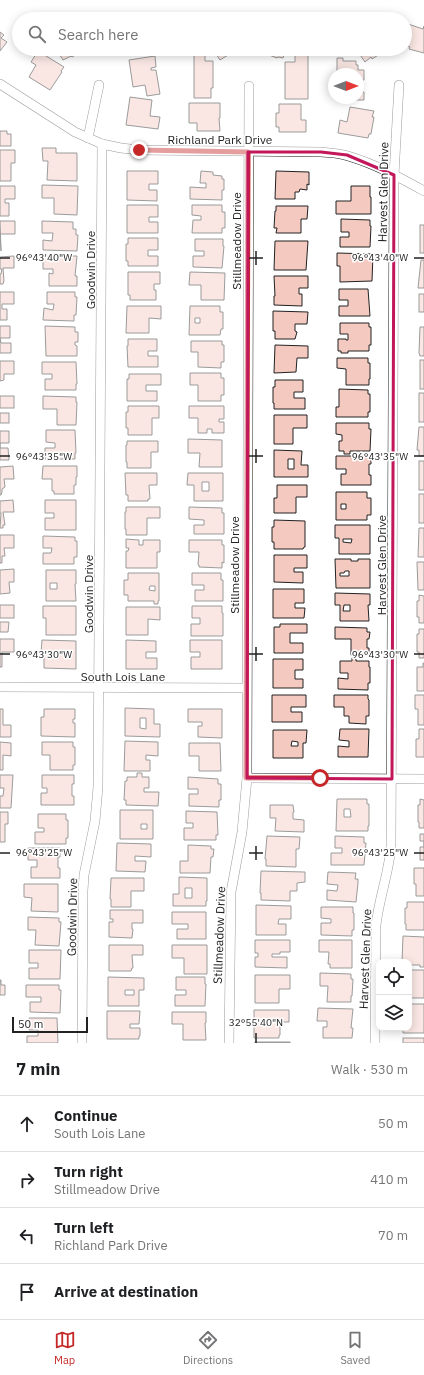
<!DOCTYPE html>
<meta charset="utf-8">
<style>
:root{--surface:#fff;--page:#f6f6f6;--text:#202124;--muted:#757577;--line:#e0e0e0;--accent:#c62828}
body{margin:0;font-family:"IBM Plex Sans",sans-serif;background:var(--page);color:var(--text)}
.controls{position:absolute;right:12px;bottom:12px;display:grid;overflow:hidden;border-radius:8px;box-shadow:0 2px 10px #0003}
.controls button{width:36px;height:36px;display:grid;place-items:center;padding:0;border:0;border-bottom:1px solid var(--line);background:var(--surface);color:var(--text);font:20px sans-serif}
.compass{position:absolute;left:328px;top:68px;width:36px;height:36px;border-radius:50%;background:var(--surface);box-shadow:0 2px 10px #0003;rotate:90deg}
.scale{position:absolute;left:12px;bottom:10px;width:76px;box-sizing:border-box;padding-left:4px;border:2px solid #222;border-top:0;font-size:11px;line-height:14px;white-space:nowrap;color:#222;-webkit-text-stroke:3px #fff;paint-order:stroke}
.stop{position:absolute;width:12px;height:12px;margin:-9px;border:3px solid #c62828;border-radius:50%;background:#fff}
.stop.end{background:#c62828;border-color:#fff;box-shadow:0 1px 4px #0008}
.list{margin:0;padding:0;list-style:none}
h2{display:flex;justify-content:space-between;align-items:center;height:52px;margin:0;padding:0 16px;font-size:17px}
h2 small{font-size:13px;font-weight:400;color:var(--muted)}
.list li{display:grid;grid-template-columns:26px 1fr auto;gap:12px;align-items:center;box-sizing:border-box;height:56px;padding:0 16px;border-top:1px solid var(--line)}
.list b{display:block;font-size:15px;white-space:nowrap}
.list p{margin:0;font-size:13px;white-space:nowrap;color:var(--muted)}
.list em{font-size:13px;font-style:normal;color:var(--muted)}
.icon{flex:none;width:22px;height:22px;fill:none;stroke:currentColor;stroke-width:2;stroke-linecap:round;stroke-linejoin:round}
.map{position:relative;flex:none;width:424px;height:1043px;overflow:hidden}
.search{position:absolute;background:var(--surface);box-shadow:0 2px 10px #0003;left:12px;right:12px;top:12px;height:44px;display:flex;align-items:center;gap:10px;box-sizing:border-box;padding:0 14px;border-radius:22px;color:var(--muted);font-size:15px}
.sheet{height:276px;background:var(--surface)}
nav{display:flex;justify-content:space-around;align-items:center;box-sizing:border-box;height:56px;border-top:1px solid var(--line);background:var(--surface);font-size:11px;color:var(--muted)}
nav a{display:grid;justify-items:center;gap:2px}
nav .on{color:var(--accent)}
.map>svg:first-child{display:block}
.building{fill:#f3c9c0;stroke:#222;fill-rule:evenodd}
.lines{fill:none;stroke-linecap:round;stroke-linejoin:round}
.minor-casing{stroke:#222;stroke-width:10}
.minor{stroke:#fff;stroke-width:9}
.route{stroke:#c62828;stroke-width:5}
.marked{fill:none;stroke:#c2185b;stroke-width:3;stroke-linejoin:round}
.ticks{fill:none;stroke:#222;stroke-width:1.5}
.labels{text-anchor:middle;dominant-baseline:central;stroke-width:3;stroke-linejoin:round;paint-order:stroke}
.street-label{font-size:12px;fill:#222;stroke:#fff}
.ticks-label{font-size:10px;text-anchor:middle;fill:#222;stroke:#fff;stroke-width:3;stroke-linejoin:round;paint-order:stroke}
</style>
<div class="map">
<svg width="424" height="1043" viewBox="0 0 424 1043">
<rect width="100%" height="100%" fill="#fff"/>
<g class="building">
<path d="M408,24L423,29L424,26V53L409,49L410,47L405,46V32Z"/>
<path d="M0,32L4,35L1,38L7,42L0,51Z"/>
<path d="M56,49H84V50L72,57L71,56L63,60Z"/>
<path d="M109,49H133L130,53L127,51L125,54L120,52L119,54Z"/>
<path d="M213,49H238L220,60Z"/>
<path d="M261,49H286L283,58L278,57L277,58L261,52Z"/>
<path d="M356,49H384L382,50L383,52L372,59L371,57L365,62Z"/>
<path d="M38,51L64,67L61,71L62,72L50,90L29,77L36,65L31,62Z"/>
<path d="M295,53H308V99H285V62H295Z"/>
<path d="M194,55H205V61H213V88H211V98H194Z"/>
<path d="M155,56L156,67L151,68V70H156L160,94L147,96L145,85L133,87L129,60Z"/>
<path d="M337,58H343V61H356V65H358V70H364V80H362V92H364V100H337V98H358V74H337Z"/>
<path d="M130,97L152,100L150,116L160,117L158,129L126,125Z"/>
<path d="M189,103H220V118H219L220,131H197V123H189Z"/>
<path d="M279,104H301V120H306V132H279V127H276V113H279Z"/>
<path d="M350,107L374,111L372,117H374L371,134H369L368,138L338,133L340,120L347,122Z"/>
<path d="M0,131H7V134H11V146H0Z"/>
<path d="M42,148H56V153H77V181L47,180L48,161H43Z"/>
<path d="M0,150H15V163H11V181H0Z"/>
<path d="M127,171H158V184H149V190H157V201L127,200Z"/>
<path d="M201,171L213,172V175L222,176V179H224V190H222V200L190,199V187L206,188V183H200Z"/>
<path d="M276,171L309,172V185L307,184V190L300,189L299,192H295V199H275Z"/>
<path d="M42,185L78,186L77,215L54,214V198H42Z"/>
<path d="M0,186H15V199H5V203H9V216H0Z"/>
<path d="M351,186H370V197H371V214H336V201H351Z"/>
<path d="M127,205H158V217H149V222H158V233H127Z"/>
<path d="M192,205H222V212H225V228H222V233H192L193,220H201V216L192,215Z"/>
<path d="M276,206H308L307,219H301V233H276L277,228H274L275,211H276Z"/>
<path d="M341,219L370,220V226H371L370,247H340V237H349V232H341Z"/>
<path d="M0,221H15V234H0L1,251Z"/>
<path d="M42,221L73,222V229H76V235H78L77,251L43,250V240L52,241L53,233H42Z"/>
<rect x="420" y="225" width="4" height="28"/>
<path d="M128,238H158V250H148V256H158V266H128V261H126V244H128Z"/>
<path d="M195,239H223V246H224L222,268L193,267V256H204V251H195Z"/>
<path d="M275,241H308L306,270H274Z"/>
<path d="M337,253L373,254L372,281L340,282V266H337Z"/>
<path d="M14,256V268H3L4,281L3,284H0V274H1L2,269H0V257Z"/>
<path d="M43,256H77L75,276H77V286H49V273L53,274V269H43Z"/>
<path d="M421,260H424V288H418Z"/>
<path d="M128,272H160V284H154V290H156V300H130V295H128Z"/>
<path d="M190,272L225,273L224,300H201V285H189Z"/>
<path d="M274,276H308V288H299V294H302V306L274,305V296H275Z"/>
<path d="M339,289H368L370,316H339V306H348V300H339Z"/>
<path d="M0,292H14V304H2V309H7V320H0Z"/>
<path d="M47,292H75V297H77L76,315H74V321L43,320L44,308L53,310L54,304H47Z"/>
<rect x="419" y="294" width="5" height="18"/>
<path d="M127,306H161V319L149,318V333H126Z"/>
<path d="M190,306H220V312H223V329H221L220,335H189ZM195,318H200V323H195Z"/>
<path d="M273,311L308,312L307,324H295V331L297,332L295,339H275V331H273Z"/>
<path d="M340,323H369V327H371V345H369V351H348V353H341V351H338V339H346V340H348V334H340Z"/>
<path d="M0,326H10V338H0L1,343H11V353H0Z"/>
<path d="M45,326L75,327V332H78V342H75V345L77,346V356H46Z"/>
<path d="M420,327H424V356H420L419,353Z"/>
<path d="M128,339H157V351H148V356H158V367H128L127,346H128Z"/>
<path d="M191,341H222V345H224V362H221V368L198,367V352H191Z"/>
<path d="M275,345L308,346V358H297L296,372L274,373Z"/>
<path d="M337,358H368V363H370V379H369V385H346V369L337,368Z"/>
<rect x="420" y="360" width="4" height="29"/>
<path d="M0,361H14V374H4V380L0,381Z"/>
<path d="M42,362H76L77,384H76V390H45V379H52V374H42Z"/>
<path d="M190,373H221V378H224V395H221V401H198V385H190Z"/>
<path d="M129,374H161V385H146V391H157V401H127V379H129Z"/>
<path d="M275,380H303V392H294V398H305V409H274V403H273V387H275Z"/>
<path d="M339,389L368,390V394H370V412H368V417H336V407H339Z"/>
<rect x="419" y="393" width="5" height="29"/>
<rect x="0" y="396" width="14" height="12"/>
<path d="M43,396L76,397V402H77L76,425H57V409H43Z"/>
<path d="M128,406H159V418H152V435H128V428H126V412H128Z"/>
<path d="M189,406H224V419H219V422H224V433H212V429H207V433H198V418H189Z"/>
<rect x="0" y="413" width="9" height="10"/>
<path d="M274,415H307V428H293V444H274Z"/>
<path d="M336,423H369V429H371L370,451H350V454H344V451H339V441H342V435L336,434Z"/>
<path d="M419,427H424V456H419V450H417Z"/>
<path d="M46,430H75L76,453H75V459H45V448H55V443L46,442Z"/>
<path d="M0,431H9V443H0V448H8L9,460H0Z"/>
<path d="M188,439L222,440V467H199L200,453H188Z"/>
<path d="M127,441H158V452H151V468H127V462H126V445H127Z"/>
<path d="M274,450L302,451L301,465H308V477H274ZM288,459H294V469H288Z"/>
<path d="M336,456H371V464H369V475H371V485H341V474H346V469H336Z"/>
<rect x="419" y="461" width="5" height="29"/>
<path d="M13,466L14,479H4L5,487L2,489V492L1,495H0V467Z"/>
<path d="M43,466H77V477H76V485H74V494H54V491H52V479H42Z"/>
<path d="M125,473H157V485H149L150,499H148V501H128V495H126Z"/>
<path d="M188,473H223V501H194V485H187ZM202,482H209V491H202Z"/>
<path d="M277,485H307V497H296V513H274V498H277Z"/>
<path d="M336,492H367V498H371V515H367V520H336ZM341,504H346V509H341Z"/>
<rect x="419" y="494" width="5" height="29"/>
<path d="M13,500L14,512H3L5,525H3V528H0L1,513H0V501Z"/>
<path d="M45,500H76V530H45V518H54V513H45Z"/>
<path d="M126,507H160V518H147V535H126V529H125V512H126Z"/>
<path d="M189,507L222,508V513H224V534H194V525H204V520L189,519Z"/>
<path d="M274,520L305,521V547H304L303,549H274V542H272V527H274Z"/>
<path d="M335,525H370V554H339V538H335ZM343,539H352L351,543L343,542Z"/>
<path d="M419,528H424V557H418Z"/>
<path d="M0,535H14V548H4L5,556H2V563H0Z"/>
<path d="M43,536L75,537V541H77V557H74V564H43V553H51L52,548H43Z"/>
<path d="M126,539L139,540V545H143V540H160V552H157V568H126V551H128L129,548H126Z"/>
<path d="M189,540H222V545H224V563L222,562V568L199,567V565H198L199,552H189Z"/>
<path d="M274,555H307V568H294V572H303V583L274,582Z"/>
<path d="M335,559H351V561H358V559H370V588H336ZM345,571H349V576H340V573H344Z"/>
<path d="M417,562H424V590H418Z"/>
<path d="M14,569V582H9L10,593L0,594V570Z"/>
<path d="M46,570H76V584H75L76,601H46ZM50,583H57V589H50Z"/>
<path d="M128,573H159V601H158V604H154V601H128V595H124V580H128ZM150,586H155V591L149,590Z"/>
<path d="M192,573H221V580H223V601H195V590H204V585H192Z"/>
<path d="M273,589H304V603H295V608H305L304,618H273Z"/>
<path d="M335,593L370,594V605H368L369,621H340V605H335ZM344,605H350V611H343Z"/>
<path d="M419,595L424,596V623H419V617H417V601H419Z"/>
<rect x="0" y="605" width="14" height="13"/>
<path d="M43,606H76V635H46V618H43Z"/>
<path d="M192,606H222V613H223V636H191V624H200V618H192Z"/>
<path d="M126,607H160V620L148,619V635H126Z"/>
<path d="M0,622H9L8,632H0Z"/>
<path d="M280,624H307V633H290V643H303V653H274V627H280Z"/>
<path d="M335,627L367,628V632H370L369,639H367V648H369V655H351V639H335Z"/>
<path d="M419,629H424V658H419V652H417V634H419Z"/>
<path d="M0,639H14V652H2V667H0Z"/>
<path d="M42,640L76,641V669L44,668V653H41ZM50,653H59V657H50Z"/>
<path d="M126,640L156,641V652H146V658H157V669H126Z"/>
<path d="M190,640H222V669H191V657H200V652H190Z"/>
<path d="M352,658L356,659V661H369V667H370V683H368V690L338,689V678L348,679V673H340V661H352Z"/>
<path d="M273,659H303V670H295V679H303V688H273Z"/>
<path d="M423,663H424V691H417V667H423Z"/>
<path d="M272,695H306V707H291V712H302V722H272Z"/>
<path d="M334,695H368V699L369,700V716H366V724L349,723V716H344V707H334Z"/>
<path d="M415,695H424V725H418V709H415Z"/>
<path d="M125,708L154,709V724H160V737L125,736ZM140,718H146V729L140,728Z"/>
<path d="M0,709H3V725H11V737H0Z"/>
<path d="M44,709H75V719H73V723H75V737L41,736V717H44Z"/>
<path d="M188,709H222V738L198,737V726H202V722H188Z"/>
<path d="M340,729H369L368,757H338V746L349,747V741L339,740Z"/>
<path d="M419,729H424V757H416V739H419Z"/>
<path d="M273,730H307L306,743H303V758H273ZM292,741L298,742V746H291Z"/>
<path d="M125,741L158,742V756L146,755V760H150V771H124Z"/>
<path d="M0,742L11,743V756L3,755V770H0Z"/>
<path d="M42,742H73V747H75V765H73V770H50V755H42Z"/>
<path d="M189,743H220L221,771H199V756H189Z"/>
<path d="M137,773H142V777H149V788H144V792H159L158,806L126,805V800H124L125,781H127V777H137Z"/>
<path d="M0,775H13L11,808H0V796H3L4,788H0Z"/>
<path d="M42,775H74V784H72V796H74V805H41V793H47V788H42Z"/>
<path d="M188,777L218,779V784H221V800H219V807L189,806V794H198V789H188Z"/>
<path d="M337,799H367V804H369V826H368V831H336ZM344,809H350L351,817H344Z"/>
<path d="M420,799L424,800V828H419V822H418V805H420Z"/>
<path d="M270,805H293L294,812H293V819L304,820V832L275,831L276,818H270Z"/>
<path d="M120,810H153V839H120ZM141,824H147V829H141Z"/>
<path d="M186,811L217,812L218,835H216V840H184V828H193V823H186Z"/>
<path d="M0,812H8V824H5V842H0Z"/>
<path d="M38,814H66V820H68V838H66V844H35V832H44V828H38Z"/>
<path d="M420,834H424V860H420V847H424V841H420Z"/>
<path d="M267,836L300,837L299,849H296V867L266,866V859H265Z"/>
<path d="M335,836L364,837V843H366L364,865H331V853H342V848H335Z"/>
<path d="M117,843L151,844V857L135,856V861H146L145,872L116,871Z"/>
<path d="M188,845L211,846V849H214L213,857H211L210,873H180V861H188Z"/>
<path d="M28,848H60V857H58V868H60V878H31V867H37V860H28Z"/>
<path d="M414,868H424V896H416V884H414Z"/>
<path d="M261,871L305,872V882L297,883V891H290V901L261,900V893H260Z"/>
<path d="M328,872L356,873L355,879H358V883L356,902L327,900V890L337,891L338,885L327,884Z"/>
<path d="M179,877L207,878V901H206V906H173V894H179ZM185,888H192V898H185Z"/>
<path d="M111,878H144V891H131V907H111V899H110Z"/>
<path d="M24,884H58V912L31,911L32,898L24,897Z"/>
<path d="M407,902H424V930H406V924H405V908H407Z"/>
<path d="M256,905L291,906V919H279L278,924H286V935H256Z"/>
<path d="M321,907H353V913H354V930H352V936L321,935V923H331V919L321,918Z"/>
<path d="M110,910H143V923H132V929H133L132,938L109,937V922H113V919H110Z"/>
<path d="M172,912H206V939H177V929H188V924H172Z"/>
<path d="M28,917L59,918V922H61L59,946L35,945L36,930H28Z"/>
<path d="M403,936L424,937V967H420V965H409V962H402Z"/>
<path d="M255,940H290V952H280V954H272V957H287V968L255,967V957H258V953H255Z"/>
<path d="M319,940H352V968H330V964H328L329,952H319Z"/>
<path d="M109,945H143V955H132L133,968H132L131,971H109Z"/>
<path d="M172,945H207V974H184V958H172Z"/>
<path d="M29,950H61L60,979H29V968H38V963H29Z"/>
<rect x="409" y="970" width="15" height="28"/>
<path d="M320,973L351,974V979H353L352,996H351V1002H327L328,986H320Z"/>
<path d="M255,975H290V989H279V1003H255Z"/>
<path d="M108,977L144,978V990H139V1006H108ZM125,990H134V995H125Z"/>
<path d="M176,977H205V984H206L205,1006H175V995H186V990H176Z"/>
<path d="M0,980H1V985H5V995H0Z"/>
<path d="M26,985H59V990H61L60,1013L30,1012V1002H41V997H26Z"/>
<path d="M409,1004H424V1033H403V1028H409Z"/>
<path d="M318,1008L353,1009L351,1028H353L352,1038H323V1027H327V1021H317Z"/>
<path d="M254,1010H289V1022H280V1035H279V1038H254Z"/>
<path d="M107,1011H140L139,1024H130V1028H140V1036H139V1039H107Z"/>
<path d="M172,1012H206V1023H205L206,1040H183V1024H172Z"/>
<path d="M29,1018H57L58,1042L57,1043H27V1036H38V1030H29Z"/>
<rect x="403" y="1038" width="21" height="5"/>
<rect x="255" y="1042" width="35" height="1"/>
</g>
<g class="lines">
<g class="minor-casing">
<g id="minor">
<path d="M0,84L75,132L102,144L121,148L139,150L321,152C330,153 339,153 348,156C375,164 399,177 424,191"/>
<path d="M88,138L99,85"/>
<path d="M0,687L246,688"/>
<path d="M247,778L424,779"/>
<path d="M82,1043L83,891L84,875L95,821L98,787L102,144"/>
<path d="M229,1043L231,892L242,832L247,778L249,86"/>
<path d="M375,1043L376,925C379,898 389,873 391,846L394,175L399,85"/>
</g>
</g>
<use href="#minor" class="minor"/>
</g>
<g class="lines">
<path class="route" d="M139,150L248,152L246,778H320"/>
</g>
<path d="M0 0H424V1043H0ZM248,152H321L347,155L394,175L392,779L247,778Z" fill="#fff" fill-opacity=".55" fill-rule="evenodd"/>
<path class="marked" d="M248,152H321L347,155L394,175L392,779L247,778Z"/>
<path class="ticks" d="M256,251V265M0,258H10M249,258H263M414,258H424M256,449V463M0,456H10M249,456H263M414,456H424M256,647V661M0,654H10M249,654H263M414,654H424M256,846V860M0,853H10M249,853H263M414,853H424M256,1033V1043"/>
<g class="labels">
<g class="street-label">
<text x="220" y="139">Richland Park Drive</text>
<text transform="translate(383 192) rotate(-89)">Harvest Glen Drive</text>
<text transform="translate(236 241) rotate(-90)">Stillmeadow Drive</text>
<text transform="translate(90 270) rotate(-90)">Goodwin Drive</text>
<text transform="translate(234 565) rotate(-90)">Stillmeadow Drive</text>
<text transform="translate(381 565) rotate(-90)">Harvest Glen Drive</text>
<text transform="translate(88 594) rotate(-90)">Goodwin Drive</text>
<text x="123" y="676">South Lois Lane</text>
<text transform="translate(72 917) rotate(-89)">Goodwin Drive</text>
<text transform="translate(219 935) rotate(-88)">Stillmeadow Drive</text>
<text transform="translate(365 959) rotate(-88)">Harvest Glen Drive</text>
</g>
</g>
<g class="ticks-label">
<text x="44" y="261">96°43'40"W</text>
<text x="380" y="261">96°43'40"W</text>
<text x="380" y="460">96°43'35"W</text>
<text x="44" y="460">96°43'35"W</text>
<text x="380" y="658">96°43'30"W</text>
<text x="44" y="658">96°43'30"W</text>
<text x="44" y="856">96°43'25"W</text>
<text x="380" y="856">96°43'25"W</text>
<text x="256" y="1026">32°55'40"N</text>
</g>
</svg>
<div class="controls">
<button><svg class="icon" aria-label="locate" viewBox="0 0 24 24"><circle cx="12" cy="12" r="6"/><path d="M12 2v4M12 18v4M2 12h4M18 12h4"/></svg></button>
<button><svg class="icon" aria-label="layers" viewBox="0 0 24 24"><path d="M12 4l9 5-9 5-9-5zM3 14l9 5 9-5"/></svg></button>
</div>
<svg class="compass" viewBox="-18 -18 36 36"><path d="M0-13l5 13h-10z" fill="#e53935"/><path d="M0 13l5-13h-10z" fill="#757577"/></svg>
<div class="scale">50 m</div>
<div class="stop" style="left:320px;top:778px"></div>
<div class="stop end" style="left:139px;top:150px"></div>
<div class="search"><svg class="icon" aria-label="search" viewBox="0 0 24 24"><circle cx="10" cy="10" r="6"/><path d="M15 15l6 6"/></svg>Search here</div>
</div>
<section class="sheet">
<h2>7 min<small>Walk · 530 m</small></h2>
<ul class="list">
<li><svg class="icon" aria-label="ahead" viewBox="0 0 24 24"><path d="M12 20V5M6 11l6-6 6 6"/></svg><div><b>Continue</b><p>South Lois Lane</p></div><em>50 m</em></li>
<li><svg class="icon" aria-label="right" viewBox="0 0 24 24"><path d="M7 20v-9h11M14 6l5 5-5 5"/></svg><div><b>Turn right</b><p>Stillmeadow Drive</p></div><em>410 m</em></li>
<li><svg class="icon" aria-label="left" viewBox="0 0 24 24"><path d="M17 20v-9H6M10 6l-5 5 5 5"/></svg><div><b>Turn left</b><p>Richland Park Drive</p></div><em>70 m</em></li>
<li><svg class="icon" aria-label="arrive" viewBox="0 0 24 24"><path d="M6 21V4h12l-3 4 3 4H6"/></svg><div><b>Arrive at destination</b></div></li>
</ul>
</section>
<nav>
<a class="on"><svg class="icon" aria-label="map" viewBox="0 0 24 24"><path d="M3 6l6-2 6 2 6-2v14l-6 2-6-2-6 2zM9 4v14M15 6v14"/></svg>Map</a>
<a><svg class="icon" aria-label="directions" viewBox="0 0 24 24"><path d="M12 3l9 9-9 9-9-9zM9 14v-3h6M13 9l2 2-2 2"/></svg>Directions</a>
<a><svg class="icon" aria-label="saved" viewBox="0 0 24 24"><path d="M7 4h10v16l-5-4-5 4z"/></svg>Saved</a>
</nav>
